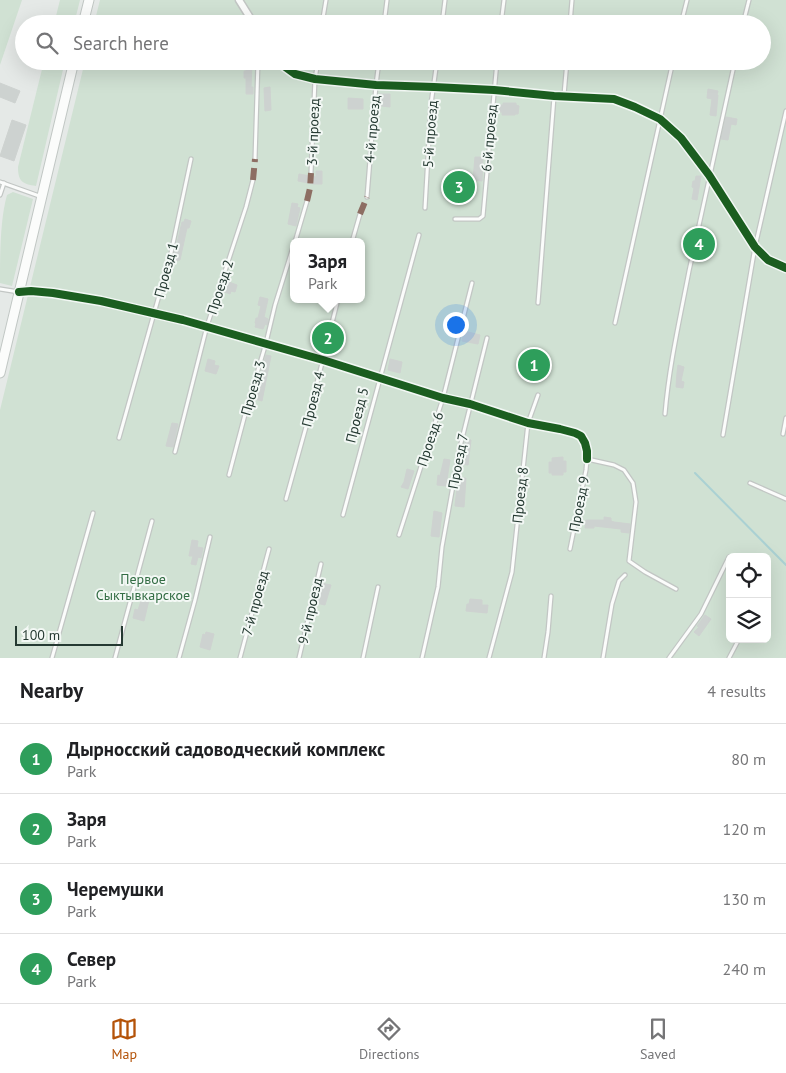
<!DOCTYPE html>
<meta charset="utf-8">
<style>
:root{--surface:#fff;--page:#f2f2f2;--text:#202124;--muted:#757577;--line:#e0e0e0;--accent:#b45309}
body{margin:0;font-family:"PT Sans",sans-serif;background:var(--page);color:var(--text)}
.controls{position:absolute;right:15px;bottom:15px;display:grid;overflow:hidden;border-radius:8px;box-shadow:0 5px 20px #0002}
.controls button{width:45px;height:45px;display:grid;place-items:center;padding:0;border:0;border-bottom:1px solid var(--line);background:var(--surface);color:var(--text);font:25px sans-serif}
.scale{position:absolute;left:15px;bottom:12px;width:108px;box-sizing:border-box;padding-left:5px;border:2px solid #253a32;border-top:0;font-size:14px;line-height:18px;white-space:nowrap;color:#253a32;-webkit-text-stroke:4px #f3f8f5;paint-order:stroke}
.you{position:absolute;left:455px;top:324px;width:18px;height:18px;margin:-12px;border:4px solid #fff;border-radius:50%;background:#1a73e8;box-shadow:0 0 0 8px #1a73e833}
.badge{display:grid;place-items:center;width:32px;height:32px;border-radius:50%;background:var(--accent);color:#fff;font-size:16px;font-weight:700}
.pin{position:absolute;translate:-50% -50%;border:2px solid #fff;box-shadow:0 1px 5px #0006}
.popup{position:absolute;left:290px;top:238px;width:75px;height:65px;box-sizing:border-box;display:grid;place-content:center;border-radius:8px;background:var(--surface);filter:drop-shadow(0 1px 4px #0005);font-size:16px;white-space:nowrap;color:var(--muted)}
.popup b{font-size:19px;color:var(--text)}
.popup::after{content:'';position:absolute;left:50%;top:100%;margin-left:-10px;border:10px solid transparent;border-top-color:var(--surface)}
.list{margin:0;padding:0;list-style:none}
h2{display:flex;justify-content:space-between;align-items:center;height:65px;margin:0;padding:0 20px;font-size:21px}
h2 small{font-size:16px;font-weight:400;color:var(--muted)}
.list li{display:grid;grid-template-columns:32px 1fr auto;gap:15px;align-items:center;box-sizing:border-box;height:70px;padding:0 20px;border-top:1px solid var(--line)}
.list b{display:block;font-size:19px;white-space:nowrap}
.list p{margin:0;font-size:16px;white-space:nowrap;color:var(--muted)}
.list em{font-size:16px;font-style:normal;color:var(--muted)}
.icon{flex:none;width:28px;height:28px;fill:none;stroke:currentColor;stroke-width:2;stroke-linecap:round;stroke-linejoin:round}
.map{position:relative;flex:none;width:786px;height:658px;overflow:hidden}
.search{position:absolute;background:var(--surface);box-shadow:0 5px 20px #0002;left:15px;right:15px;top:15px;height:55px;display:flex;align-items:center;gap:12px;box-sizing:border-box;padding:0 18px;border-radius:28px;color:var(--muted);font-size:19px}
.sheet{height:345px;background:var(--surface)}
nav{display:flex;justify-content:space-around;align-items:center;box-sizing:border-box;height:70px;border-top:1px solid var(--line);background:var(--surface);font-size:14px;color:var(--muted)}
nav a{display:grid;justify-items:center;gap:2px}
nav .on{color:var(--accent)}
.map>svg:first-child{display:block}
.green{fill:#d0e1d3;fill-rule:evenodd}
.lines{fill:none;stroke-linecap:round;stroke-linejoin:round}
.stream{stroke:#aad1d3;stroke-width:2}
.building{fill:#cdd2d0;stroke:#ced2d0}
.lane-casing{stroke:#c2c6c4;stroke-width:5.5}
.street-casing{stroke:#c2c6c4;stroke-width:9}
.secondary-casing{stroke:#c1c7c4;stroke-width:11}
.lane{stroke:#fbfcfb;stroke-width:3}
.street{stroke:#fbfcfb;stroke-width:6}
.secondary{stroke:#fbfcfb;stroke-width:9}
.quiet{stroke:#8d6e63;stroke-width:6;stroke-dasharray:12 6;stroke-linecap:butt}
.cycleway-casing{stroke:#f3f8f5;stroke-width:11}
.cycleway{stroke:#1b5e20;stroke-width:8}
.labels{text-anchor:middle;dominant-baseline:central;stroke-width:4;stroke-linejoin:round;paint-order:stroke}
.street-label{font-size:14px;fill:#253a32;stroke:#f3f8f5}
.park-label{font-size:14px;fill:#336d44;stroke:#f3f8f5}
</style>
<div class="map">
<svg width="786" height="658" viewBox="0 0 786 658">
<rect width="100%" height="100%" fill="#e5e9e7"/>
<g class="green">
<path d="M0,0H22L0,65Z"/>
<path d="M60,0H80L74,24H54Z"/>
<path d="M100,0H786V658H0V410L85,61H762V24H94ZM294,242H362V299H294ZM730,557H767V639H730Z"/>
<path d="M44,61H65L36,186C22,184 18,181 18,167Z"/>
<path d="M13,192L33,199L12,286L0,283C0,255 0,220 7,195Z"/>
</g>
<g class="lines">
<path class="stream" d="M695,473L786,565"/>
</g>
<g class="building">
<path d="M247,61H252L251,87H253V94H246V78H244V71H246Z"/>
<path d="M0,83L20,91L15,103L0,97Z"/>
<path d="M270,87L271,110L265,111L264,88Z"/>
<path d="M708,89L718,91L717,95H718L716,116L710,115L712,99L707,98Z"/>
<path d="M379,94H390V107L381,106V104H378Z"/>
<path d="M348,98L363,99V109H348Z"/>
<path d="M503,103H516V105L519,106L518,114H515V115H502V112H500V105H503Z"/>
<path d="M726,117L737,119L736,125L731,124L728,140L721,139Z"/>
<path d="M12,120L26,125L14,161L0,156Z"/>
<path d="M475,157H483L482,181L473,180Z"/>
<path d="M316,171H322V184H314L298,181L299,174L316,177Z"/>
<path d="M696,176H701L697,200L692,199L694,188L692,187L693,181H695Z"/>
<path d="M292,203L298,204L297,207L300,208L296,226L288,224Z"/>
<path d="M185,219L191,221L189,228H187L180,260H178V261L173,260L182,222H184Z"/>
<path d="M226,281L237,285L235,292L231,291L230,294L222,291Z"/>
<path d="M260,297L268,299L264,317L268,319L267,325L265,324L263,329L255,327L256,324L255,323L256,318H258L261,306L258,305Z"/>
<path d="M464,331L480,335L478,344L462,341Z"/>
<path d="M266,355L271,356L262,401L254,399Z"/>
<path d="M208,359L215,361L214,365L219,366L216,374L205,371Z"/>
<path d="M390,359L402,362L400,373L388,370Z"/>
<path d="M678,365L684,367L681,381L684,382L683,388L676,387L677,373Z"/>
<path d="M172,423L178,424L173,447L166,446Z"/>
<path d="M466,439L471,440L468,465L460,464Z"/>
<path d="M563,457V461H566V472H563V475H552V473H549V462H552V458Z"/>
<path d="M444,459L450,460L446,486L437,485L438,475L440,476Z"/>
<path d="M407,469L414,471L408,489L401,487L404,482Z"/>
<path d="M458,478H466L464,507L455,506Z"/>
<path d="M434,511L442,513L439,537L431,536Z"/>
<path d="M604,517L611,518V521L614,522L630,524L629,533L621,532V529L594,526V528H585L586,520H604Z"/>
<path d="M192,540L198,541L197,547L203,548L201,558L198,557L196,565L191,564L193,556H189Z"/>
<path d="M321,583L331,585L325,605L316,603Z"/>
<path d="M142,598L149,600L144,621L133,618L135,609L138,610Z"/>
<path d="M470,599L482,600V605H488L487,613L466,611L467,604H469Z"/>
<path d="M705,615L711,619L699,636L694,632L699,627L697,626Z"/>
<path d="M206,632L214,634L210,650L200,647L203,634L205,635Z"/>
</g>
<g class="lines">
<g class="lane-casing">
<g id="lane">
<path d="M322,24L326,0"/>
<path d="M384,24L387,0"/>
<path d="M442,24L445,0"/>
<path d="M501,24L504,0"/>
<path d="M570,24L572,0"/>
<path d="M681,24L687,0"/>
<path d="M743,24L749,0"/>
<path d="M564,95L567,61"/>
<path d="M255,159L258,61"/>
<path d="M311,173L315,79L318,61"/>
<path d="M0,182L42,197"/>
<path d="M0,195L4,183"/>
<path d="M367,197L376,85L379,61"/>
<path d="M425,208L431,104L437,61"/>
<path d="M455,219H479L483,216L497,61"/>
<path d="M295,242L307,201"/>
<path d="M352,242L360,214"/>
<path d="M0,289L19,292"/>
<path d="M538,303L554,97"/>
<path d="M615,323L673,61"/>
<path d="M665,414C669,366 680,318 689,271C704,201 719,131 735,61"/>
<path d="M783,434L786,418"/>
<path d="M723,435L755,247L786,111"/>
<path d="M119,438L171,253L191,159"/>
<path d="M175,452L207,326L246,207L253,180"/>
<path d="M229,475L247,407L266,343L275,305L294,244"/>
<path d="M750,483L786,499"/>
<path d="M286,499L306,427L338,299"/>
<path d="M343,515L419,235"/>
<path d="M399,535L443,398L472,283"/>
<path d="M570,549L586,470L587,459L614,465L624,470L633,483L636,502L629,561L645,572L676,589"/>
<path d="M52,658L93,513"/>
<path d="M115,658L152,521"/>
<path d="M179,658L195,600L210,537"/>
<path d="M240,658L269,549"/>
<path d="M299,658L321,564"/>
<path d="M363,658L378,587"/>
<path d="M422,658L438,587L442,547L460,447L487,338"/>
<path d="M489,658L512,572L528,423L538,395"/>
<path d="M544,658L548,632L551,596"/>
<path d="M603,658L612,604L619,581L625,575"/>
<path d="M669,658L701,614L729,557"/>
<path d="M729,658L739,639"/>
</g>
</g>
<g class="street-casing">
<g id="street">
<path d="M239,0L254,24"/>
<path d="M280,61L284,66L295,74L315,79L376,85L434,87L494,90L554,96L614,99L635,107L660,119L681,138L709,175L755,247L768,260L786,268"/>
<path d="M19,292L31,291L53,293L101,301L183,320L323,360L443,398L470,404L528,423L560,429L575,433L581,436L585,443L587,451V459"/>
</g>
</g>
<g class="secondary-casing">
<g id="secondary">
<path d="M83,24L89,0"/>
<path d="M0,373L74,61"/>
</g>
</g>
<use href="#lane" class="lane"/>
<use href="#street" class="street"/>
<use href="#secondary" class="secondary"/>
<g class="quiet">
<path d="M253,180L255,159"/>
<path d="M307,201L310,188L311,173"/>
<path d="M360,214L367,197"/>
</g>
<g class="cycleway-casing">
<g id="cycleway">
<path d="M280,61L284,66L295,74L315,79L376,85L434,87L494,90L554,96L614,99L635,107L660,119L681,138L709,175L755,247L768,260L786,268"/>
<path d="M19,292L31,291L53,293L101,301L183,320L323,360L443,398L470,404L528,423L560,429L575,433L581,436L585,443L587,451V459"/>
</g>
</g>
<use href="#cycleway" class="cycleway"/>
</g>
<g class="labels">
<g class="street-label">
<text transform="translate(372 129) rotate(-85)">4-й проезд</text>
<text transform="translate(313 132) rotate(-88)">3-й проезд</text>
<text transform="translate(430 134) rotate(-86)">5-й проезд</text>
<text transform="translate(489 138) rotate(-85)">6-й проезд</text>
<text transform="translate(166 270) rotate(-75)">Проезд 1</text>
<text transform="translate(220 287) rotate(-72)">Проезд 2</text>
<text transform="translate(253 388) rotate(-74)">Проезд 3</text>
<text transform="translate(313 399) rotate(-76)">Проезд 4</text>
<text transform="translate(357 415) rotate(-76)">Проезд 5</text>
<text transform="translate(430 439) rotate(-72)">Проезд 6</text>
<text transform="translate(458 461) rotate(-79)">Проезд 7</text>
<text transform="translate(520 495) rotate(-84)">Проезд 8</text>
<text transform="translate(579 504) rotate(-79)">Проезд 9</text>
<text transform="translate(255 603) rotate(-75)">7-й проезд</text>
<text transform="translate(310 611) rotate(-77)">9-й проезд</text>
</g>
<g class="park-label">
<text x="143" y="579">Первое<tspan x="143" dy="16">Сыктывкарское</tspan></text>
</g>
</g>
</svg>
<div class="controls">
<button><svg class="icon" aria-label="locate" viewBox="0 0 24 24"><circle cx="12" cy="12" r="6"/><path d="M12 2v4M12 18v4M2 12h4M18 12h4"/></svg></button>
<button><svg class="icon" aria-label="layers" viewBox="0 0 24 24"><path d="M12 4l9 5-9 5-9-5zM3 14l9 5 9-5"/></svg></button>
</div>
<div class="scale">100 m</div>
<div class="you"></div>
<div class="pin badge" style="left:534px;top:365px;background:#2e9e5b">1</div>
<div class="pin badge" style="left:328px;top:338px;background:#2e9e5b">2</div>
<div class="popup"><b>Заря</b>Park</div>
<div class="pin badge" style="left:459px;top:187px;background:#2e9e5b">3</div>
<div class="pin badge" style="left:699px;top:244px;background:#2e9e5b">4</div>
<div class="search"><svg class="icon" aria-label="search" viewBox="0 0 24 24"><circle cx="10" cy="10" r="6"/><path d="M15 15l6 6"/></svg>Search here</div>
</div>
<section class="sheet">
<h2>Nearby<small>4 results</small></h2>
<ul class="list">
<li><span class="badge" style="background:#2e9e5b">1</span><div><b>Дырносский садоводческий комплекс</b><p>Park</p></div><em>80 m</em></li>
<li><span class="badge" style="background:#2e9e5b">2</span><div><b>Заря</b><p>Park</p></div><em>120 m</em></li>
<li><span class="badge" style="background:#2e9e5b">3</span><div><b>Черемушки</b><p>Park</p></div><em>130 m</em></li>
<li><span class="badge" style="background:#2e9e5b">4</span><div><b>Север</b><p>Park</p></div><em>240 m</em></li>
</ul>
</section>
<nav>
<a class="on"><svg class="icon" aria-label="map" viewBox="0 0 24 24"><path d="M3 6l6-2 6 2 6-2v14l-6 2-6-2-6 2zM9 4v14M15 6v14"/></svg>Map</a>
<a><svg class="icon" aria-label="directions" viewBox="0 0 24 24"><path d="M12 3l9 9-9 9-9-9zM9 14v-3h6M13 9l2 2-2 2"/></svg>Directions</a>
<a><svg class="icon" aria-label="saved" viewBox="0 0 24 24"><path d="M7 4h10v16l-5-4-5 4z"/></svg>Saved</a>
</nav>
